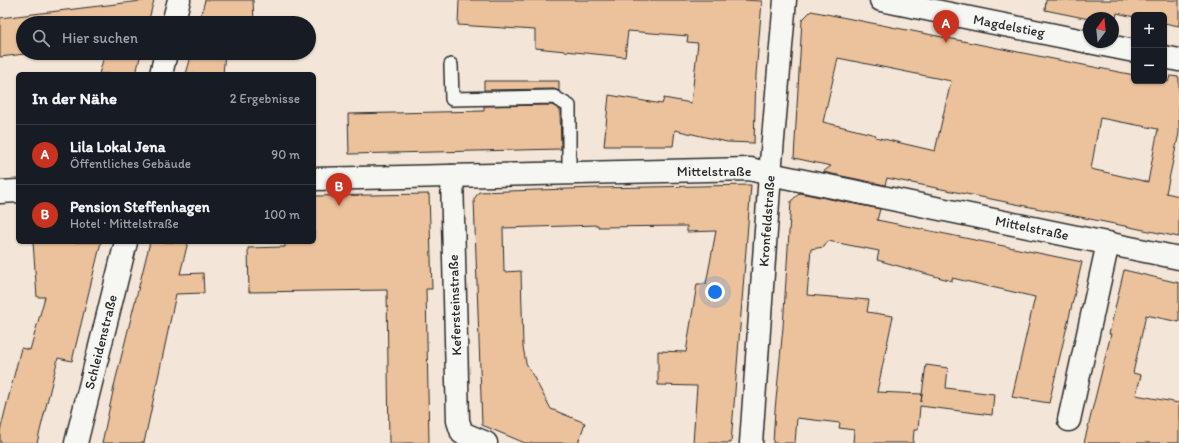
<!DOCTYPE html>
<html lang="de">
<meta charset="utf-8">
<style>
:root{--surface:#171b24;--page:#20242c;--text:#f1f3f6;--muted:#9ea1a6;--line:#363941;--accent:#c8321e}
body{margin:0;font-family:Itim,sans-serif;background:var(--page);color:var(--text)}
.controls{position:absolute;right:12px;top:12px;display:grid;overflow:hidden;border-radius:6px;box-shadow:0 1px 3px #0004}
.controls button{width:36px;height:36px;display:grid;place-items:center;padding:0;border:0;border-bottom:1px solid var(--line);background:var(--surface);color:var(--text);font:20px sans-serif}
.compass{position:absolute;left:1083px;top:12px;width:36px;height:36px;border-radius:50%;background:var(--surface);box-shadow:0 1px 3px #0004;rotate:15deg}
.you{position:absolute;left:715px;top:292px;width:14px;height:14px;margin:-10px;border:3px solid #fff;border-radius:50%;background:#1a73e8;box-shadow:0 0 0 6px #1a73e833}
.badge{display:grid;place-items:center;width:26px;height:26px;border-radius:50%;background:var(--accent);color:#fff;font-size:13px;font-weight:700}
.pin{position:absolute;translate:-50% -33px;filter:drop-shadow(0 1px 2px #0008)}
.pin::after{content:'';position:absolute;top:21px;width:14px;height:12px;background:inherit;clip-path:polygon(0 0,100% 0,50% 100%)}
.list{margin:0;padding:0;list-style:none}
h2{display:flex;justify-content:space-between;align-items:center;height:52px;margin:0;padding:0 16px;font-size:17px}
h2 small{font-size:13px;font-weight:400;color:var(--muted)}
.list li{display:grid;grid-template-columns:26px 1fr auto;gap:12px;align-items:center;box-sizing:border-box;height:60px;padding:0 16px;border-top:1px solid var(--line)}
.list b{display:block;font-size:15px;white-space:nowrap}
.list p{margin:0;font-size:13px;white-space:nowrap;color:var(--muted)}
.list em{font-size:13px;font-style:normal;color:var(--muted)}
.icon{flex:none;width:22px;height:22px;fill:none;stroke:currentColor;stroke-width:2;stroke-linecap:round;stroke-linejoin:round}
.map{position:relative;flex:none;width:1179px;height:443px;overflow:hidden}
.search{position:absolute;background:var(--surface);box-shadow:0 1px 3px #0004;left:16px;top:16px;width:300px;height:44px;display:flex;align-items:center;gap:10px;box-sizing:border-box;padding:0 14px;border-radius:22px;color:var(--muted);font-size:15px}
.panel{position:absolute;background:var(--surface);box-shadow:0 1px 3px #0004;left:16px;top:72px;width:300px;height:172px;border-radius:6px}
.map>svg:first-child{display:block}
.building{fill:#ecc29c;stroke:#2b2b2b;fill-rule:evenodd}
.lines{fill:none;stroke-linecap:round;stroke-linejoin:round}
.service-casing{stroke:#2b2b2b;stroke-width:16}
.minor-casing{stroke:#2b2b2b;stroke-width:25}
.secondary-casing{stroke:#2b2b2b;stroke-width:25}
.service{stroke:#f6f6f2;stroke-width:13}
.minor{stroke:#f6f6f2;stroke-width:22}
.secondary{stroke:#f6f6f2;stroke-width:22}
.labels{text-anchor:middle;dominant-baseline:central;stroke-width:3;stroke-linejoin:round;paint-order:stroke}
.street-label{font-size:14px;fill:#2b2b2b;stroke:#f6f6f2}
</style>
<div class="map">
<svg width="1179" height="443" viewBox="0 0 1179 443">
<rect width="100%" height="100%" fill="#f3e6d8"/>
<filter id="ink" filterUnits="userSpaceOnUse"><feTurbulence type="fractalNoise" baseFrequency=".025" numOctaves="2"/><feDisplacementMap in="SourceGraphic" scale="8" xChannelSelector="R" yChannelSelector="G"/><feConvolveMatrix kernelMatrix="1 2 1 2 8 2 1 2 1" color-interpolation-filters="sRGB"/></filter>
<g filter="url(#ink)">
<g class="building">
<path d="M149,0H154L148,23H23V53H33L0,57V18Z"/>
<path d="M205,0H253L254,23H199Z"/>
<path d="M459,0H743L762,1L756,75L754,143L727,142L675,130L673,146H604L609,95L662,104L664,98L691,103L698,43L687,42L688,36L628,31L625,57L535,48V30L458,25Z"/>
<path d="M1046,0H1179V26L1164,23V15H1134V17L1117,13L1115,24L1113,23V18L1089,19L1045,10Z"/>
<path d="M811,11L1134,75V81H1162L1168,82L1170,76L1179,77V133L1166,193L1179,196V237L887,178L885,185L823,172L831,166L794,158L802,20ZM838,58L951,81L935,151L875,137L876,135L823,122ZM1100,118L1158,129L1148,182L1091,169Z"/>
<path d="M105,53H141L136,74H99Z"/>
<path d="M192,53H225L223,74H186Z"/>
<path d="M484,81H559V91L554,89L484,90Z"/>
<path d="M552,105L560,110L561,149L349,154L348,114L484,111V106Z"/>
<path d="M751,185L731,443H693L697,386L658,385V351L686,352L697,284H706L716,231L687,232V226L598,227V225L503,228L504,272L521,271L523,347L526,363L551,409L585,423L578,443H525L482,425L474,199L479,192L598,188Z"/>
<path d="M800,193L880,209L877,220L1082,262L1049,403L1012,397L1035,297L952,278V281L877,260L879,251L828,241L824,247L811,249L807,295L869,300L867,312L893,316L877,392L922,394L921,402L926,365L948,368L946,388L994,394L992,415L920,406L918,430H914L913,443H853L854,430L839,428L840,423L797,418L795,443H773L775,410L783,327L791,201Z"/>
<path d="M429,194L432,289H426L429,443H389L387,290L249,292L248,248L285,247V242H314V196Z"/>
<path d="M33,242H101L72,361L58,358L37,443H0V431L21,348L30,350L45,297H37Z"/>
<path d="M150,242H188L180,274L203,273L204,293L176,294L144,443H102L115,382Z"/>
<path d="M1124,270L1179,283V322L1146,315L1133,373L1141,375L1136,395L1179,403V443H1084L1111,334H1109Z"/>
</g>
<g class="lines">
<g class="service-casing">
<path id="service" d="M451,65L452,99L554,97L569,106V173"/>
</g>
<g class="minor-casing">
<g id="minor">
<path d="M173,23L179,0"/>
<path d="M161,74L166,53"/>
<path d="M452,176L458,421L462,433L486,443"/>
<path d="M314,179L750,169L770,174L1179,258"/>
<path d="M0,192L18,191"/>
<path d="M1069,420L1108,243"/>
<path d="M76,443L126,242"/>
<path d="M751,443L770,174L785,0"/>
</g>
</g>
<g class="secondary-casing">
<g id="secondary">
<path d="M881,0L1089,42"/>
<path d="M1089,42L1134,51"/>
<path d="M1164,57L1179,60"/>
</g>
</g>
<use href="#service" class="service"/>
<use href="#minor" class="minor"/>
<use href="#secondary" class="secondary"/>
</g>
</g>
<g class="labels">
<g class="street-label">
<text transform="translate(1009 26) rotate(11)">Magdelstieg</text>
<text x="714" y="171">Mittelstraße</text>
<text transform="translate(767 221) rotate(-86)">Kronfeldstraße</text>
<text transform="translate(1032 228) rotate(12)">Mittelstraße</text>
<text transform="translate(455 305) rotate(-92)">Kefersteinstraße</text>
<text transform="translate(101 342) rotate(-76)">Schleidenstraße</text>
</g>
</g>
</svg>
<div class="controls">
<button>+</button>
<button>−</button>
</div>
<svg class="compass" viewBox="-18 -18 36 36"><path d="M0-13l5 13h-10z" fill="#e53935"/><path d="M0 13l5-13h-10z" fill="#9ea1a6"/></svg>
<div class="you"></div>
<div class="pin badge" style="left:946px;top:43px">A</div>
<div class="pin badge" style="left:339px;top:206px">B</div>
<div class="search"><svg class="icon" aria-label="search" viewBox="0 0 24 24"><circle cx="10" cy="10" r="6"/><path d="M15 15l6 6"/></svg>Hier suchen</div>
<section class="panel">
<h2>In der Nähe<small>2 Ergebnisse</small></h2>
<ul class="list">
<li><span class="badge">A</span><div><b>Lila Lokal Jena</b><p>Öffentliches Gebäude</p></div><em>90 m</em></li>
<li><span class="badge">B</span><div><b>Pension Steffenhagen</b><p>Hotel · Mittelstraße</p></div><em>100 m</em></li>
</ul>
</section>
</div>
